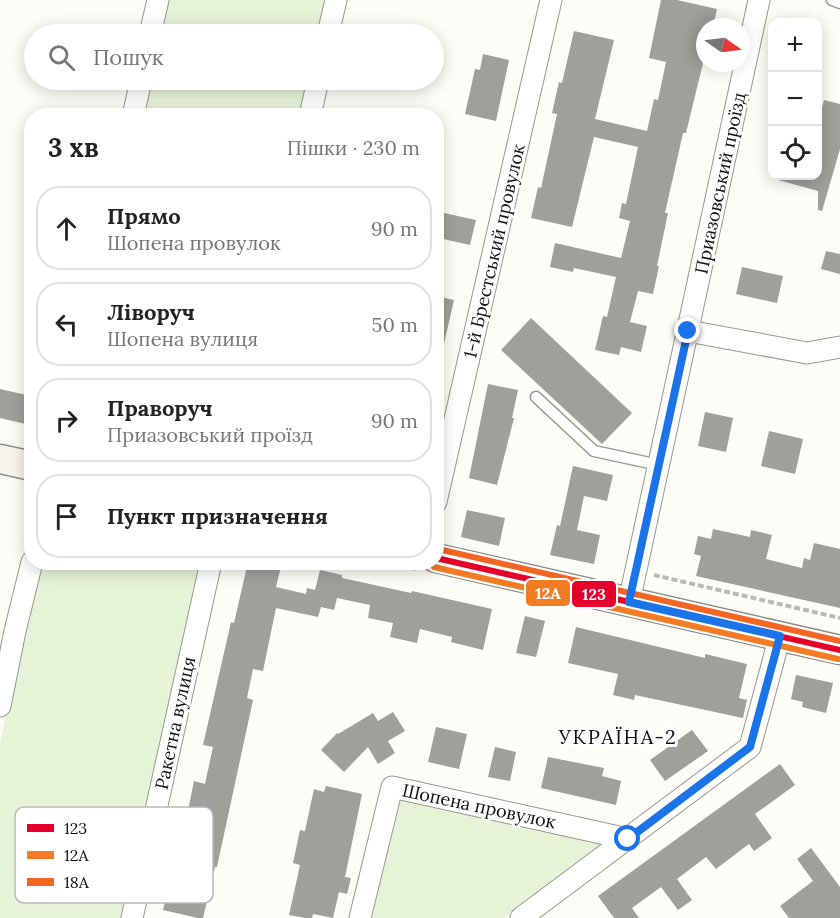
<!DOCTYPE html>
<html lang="uk">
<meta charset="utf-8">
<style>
:root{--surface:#fff;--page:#f2f2f2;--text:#222;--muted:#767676;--line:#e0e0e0}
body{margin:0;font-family:Lora,serif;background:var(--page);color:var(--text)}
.controls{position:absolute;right:18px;top:18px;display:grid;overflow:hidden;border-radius:12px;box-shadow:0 3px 15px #0003}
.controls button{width:54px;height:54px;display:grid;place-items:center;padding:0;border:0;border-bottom:2px solid var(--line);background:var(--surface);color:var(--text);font:30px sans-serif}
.compass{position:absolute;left:696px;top:18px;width:54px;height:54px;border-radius:50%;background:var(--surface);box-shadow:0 3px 15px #0003;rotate:104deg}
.stop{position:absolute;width:18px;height:18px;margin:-14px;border:4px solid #1a73e8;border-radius:50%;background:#fff}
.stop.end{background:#1a73e8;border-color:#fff;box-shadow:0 2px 6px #0008}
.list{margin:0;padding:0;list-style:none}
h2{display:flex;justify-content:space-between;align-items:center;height:78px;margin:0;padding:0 24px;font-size:26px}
h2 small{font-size:20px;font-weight:400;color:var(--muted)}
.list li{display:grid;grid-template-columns:39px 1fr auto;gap:18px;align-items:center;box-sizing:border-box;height:84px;margin:0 12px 12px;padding:0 12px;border:2px solid var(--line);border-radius:24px}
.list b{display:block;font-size:22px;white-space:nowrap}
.list p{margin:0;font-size:20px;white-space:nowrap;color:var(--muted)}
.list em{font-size:20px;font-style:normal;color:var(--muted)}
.icon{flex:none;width:33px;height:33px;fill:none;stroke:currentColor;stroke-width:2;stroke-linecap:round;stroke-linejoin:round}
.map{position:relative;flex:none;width:840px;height:918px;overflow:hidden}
.search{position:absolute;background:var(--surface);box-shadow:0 3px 15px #0003;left:24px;top:24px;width:420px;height:66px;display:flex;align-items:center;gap:15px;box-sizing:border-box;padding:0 21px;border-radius:33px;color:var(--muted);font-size:22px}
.panel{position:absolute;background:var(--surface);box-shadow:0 3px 15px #0003;left:24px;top:108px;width:420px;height:462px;border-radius:24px}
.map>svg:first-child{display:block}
.green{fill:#e7f3d7}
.building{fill:#a19f9c}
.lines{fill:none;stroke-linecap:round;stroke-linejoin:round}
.lane-casing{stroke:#979795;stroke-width:13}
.street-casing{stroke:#979795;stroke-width:23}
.secondary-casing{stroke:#8e8d8b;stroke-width:31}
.path{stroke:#b9b9b8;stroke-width:4;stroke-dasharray:6 3;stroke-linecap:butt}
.lane{stroke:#fffffe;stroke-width:10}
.street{stroke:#fffffe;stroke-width:21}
.secondary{stroke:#f6f4eb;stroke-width:28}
.bus-1-casing{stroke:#fff;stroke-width:10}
.bus-2-casing{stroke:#fff;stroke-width:10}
.bus-3-casing{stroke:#fff;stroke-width:10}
.bus-1{stroke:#e4002b;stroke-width:6}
.bus-2{stroke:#f37b24;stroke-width:6}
.bus-3{stroke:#f26522;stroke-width:6}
.route{stroke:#1a73e8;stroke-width:8}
.labels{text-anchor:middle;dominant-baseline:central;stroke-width:6;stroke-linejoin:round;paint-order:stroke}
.street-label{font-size:18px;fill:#111;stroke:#fff}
.neighbourhood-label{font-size:20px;letter-spacing:1.5px;fill:#111;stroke:#fff}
.key{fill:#fff;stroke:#b8b8b8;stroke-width:1.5}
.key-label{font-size:16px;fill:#111}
.line-badge{stroke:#fff;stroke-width:2}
.badge-label{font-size:16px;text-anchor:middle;font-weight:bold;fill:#fff}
</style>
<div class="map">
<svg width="840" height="918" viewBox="0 0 840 918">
<rect width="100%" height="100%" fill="#fdfcf7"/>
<g class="green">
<path d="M166,0H326L319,34H159Z"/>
<path d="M149,80H309L300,115L141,116Z"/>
<path d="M40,563H201L122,918H0V744L23,631Z"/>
<path d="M399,799L603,844L503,918H371Z"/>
</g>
<g class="building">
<path d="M661,0H677L717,9L713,27H705V55L686,133H683L665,213H668L657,266H659L653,294L638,291L630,322L647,326L641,352L621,347L619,355L595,350L603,316L607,317L616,277L574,268L573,272L550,267L555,243L621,258L630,221L619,218L622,203L626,204L638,147L594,137L572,227L531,218L538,187L541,188L557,114L552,113L559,82L562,83L574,31L614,40L595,119L647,131L654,99L658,100L666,62L649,58Z"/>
<path d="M483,54L509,60L496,121L465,114L475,69L480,70Z"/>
<path d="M824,100L840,104V149L822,211L818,210V191L778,180L779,176H818V123Z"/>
<path d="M444,213L476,220L470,245L439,238Z"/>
<path d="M826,251L840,254V274L821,269Z"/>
<path d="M742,267L783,276L777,303L736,294Z"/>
<path d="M436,296L454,300L443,348H436Z"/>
<path d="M531,318L632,413L602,444L501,350Z"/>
<path d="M488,384L518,390L512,418H514L497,485L469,478Z"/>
<path d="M0,389L31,396L25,424L0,418Z"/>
<path d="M705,412L733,418L726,452L698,446Z"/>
<path d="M769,431L803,439L795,474L761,466Z"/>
<path d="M573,466L613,475L607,501L584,496L577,530L600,535L594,564L550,555L557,525L560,526Z"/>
<path d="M467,510L505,518L499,546L461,537Z"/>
<path d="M713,529L750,537L751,530L772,535L766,559L802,568L804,558L810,560L814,543L840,549V608L696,576L701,556L694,554L698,536L711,539Z"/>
<path d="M248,562H282L276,587L306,594L307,588L315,590L320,570L342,575V578L411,593L412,591L492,609L483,650L451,642L452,637L420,629L417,643L390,637L393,623L368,618L370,605L337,598L334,610L321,607L318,617L276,608L263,671L253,669L247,698L253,700L217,867H215L203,918H198L163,910L168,889L188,894L196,863L178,859L194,781L205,784L213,747L203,745L231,622L234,623Z"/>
<path d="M525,616L545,621L536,657L516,653Z"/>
<path d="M576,627L705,658V654L747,664L739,698L747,700L743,718L635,695L634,700L613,695L618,674L568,663Z"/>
<path d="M796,675L833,683L826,713L802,707L803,702L791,699Z"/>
<path d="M393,712L405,731L388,741L395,753L378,764L368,747L344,772L321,750L337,733L338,734L373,713L378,721Z"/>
<path d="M436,727L467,734L459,769L428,762Z"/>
<path d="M692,730L708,751L665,781L650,760Z"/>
<path d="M495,747L516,752L510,781L488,777Z"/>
<path d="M548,757L604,768L602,776L621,781L616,805L541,788Z"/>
<path d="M780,764L795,785L755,814L772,838L754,851L749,844L716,869L706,857L677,879L692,900L678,910L661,887L632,908L639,918H614L598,896Z"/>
<path d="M326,786L362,794L345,877L351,878L347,894L339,892L333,918L313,914L312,918H305L289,915L300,865L293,863L300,830L305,831L314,789L324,792Z"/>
<path d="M811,848L840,887V918H789L780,906L813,881L797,859Z"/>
</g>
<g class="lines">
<g class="lane-casing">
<g id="lane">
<path d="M832,0L840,3"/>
<path d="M536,397L594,451L659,465"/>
</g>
</g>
<g class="street-casing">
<g id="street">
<path d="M150,34L158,0"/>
<path d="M328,34L336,0"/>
<path d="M133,116L141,80"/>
<path d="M310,116L318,80"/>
<path d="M688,331L807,353L840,347"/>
<path d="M436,502L551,0"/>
<path d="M629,602L759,0"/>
<path d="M0,706L15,631L32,562"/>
<path d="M132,918L211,562"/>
<path d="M360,918L392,787L628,839"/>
<path d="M521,918L750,747L780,636"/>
</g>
</g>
<g class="secondary-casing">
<g id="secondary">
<path d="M0,459L32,466"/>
<path d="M436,558L840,650"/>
</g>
</g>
<g class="path">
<path d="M387,562L415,569"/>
<path d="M654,575L840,618"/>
</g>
<use href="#lane" class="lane"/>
<use href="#street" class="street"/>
<use href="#secondary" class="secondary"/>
<g class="bus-1-casing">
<path id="bus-1" d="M436,558L840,650"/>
</g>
<g class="bus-2-casing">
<path id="bus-2" d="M434,567L838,659"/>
</g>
<g class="bus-3-casing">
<path id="bus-3" d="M438,549L840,641"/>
</g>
<use href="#bus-1" class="bus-1"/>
<use href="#bus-2" class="bus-2"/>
<use href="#bus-3" class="bus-3"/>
</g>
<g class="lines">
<path class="route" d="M628,839L750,747L780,636L629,602L688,331"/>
</g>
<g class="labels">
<g class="street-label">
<text transform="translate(720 183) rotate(-78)">Приазовський проїзд</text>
<text transform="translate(494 251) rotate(-77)">1-й Брестський провулок</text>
<text transform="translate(175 723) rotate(-78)">Ракетна вулиця</text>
<text transform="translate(479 806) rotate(12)">Шопена провулок</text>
</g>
<g class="neighbourhood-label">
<text x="618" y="736">УКРАЇНА-2</text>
</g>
</g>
<rect x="15" y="807" width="198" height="96" rx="9" class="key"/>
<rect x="27" y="824" width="27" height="8" fill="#e4002b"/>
<rect x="27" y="851" width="27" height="8" fill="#f37b24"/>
<rect x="27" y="878" width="27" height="8" fill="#f26522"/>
<g class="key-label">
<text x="64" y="834">123</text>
<text x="64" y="861">12А</text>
<text x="64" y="888">18А</text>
</g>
<g class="line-badge">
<rect x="525" y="579" width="46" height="28" rx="6" fill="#f37b24"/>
<rect x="571" y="580" width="46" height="28" rx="6" fill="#e4002b"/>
</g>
<g class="badge-label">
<text x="548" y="599">12А</text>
<text x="594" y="600">123</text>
</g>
</svg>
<div class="controls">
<button>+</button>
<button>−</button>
<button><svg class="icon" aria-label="locate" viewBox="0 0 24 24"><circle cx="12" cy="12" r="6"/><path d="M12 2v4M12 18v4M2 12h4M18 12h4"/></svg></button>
</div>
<svg class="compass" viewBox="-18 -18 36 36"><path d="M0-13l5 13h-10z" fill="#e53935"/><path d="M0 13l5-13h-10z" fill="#767676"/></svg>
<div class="stop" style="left:628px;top:839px"></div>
<div class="stop end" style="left:688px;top:331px"></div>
<div class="search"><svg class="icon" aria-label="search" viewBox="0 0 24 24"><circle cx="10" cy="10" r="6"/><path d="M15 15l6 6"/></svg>Пошук</div>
<section class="panel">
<h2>3 хв<small>Пішки · 230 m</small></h2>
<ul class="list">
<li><svg class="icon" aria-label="ahead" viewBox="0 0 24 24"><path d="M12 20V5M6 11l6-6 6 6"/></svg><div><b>Прямо</b><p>Шопена провулок</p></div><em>90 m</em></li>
<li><svg class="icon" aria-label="left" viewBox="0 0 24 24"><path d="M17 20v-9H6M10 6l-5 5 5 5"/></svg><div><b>Ліворуч</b><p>Шопена вулиця</p></div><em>50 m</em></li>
<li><svg class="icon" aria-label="right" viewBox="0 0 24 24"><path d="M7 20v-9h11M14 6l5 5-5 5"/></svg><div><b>Праворуч</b><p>Приазовський проїзд</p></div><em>90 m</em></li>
<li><svg class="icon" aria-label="arrive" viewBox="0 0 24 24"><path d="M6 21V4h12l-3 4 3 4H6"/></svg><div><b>Пункт призначення</b></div></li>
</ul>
</section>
</div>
